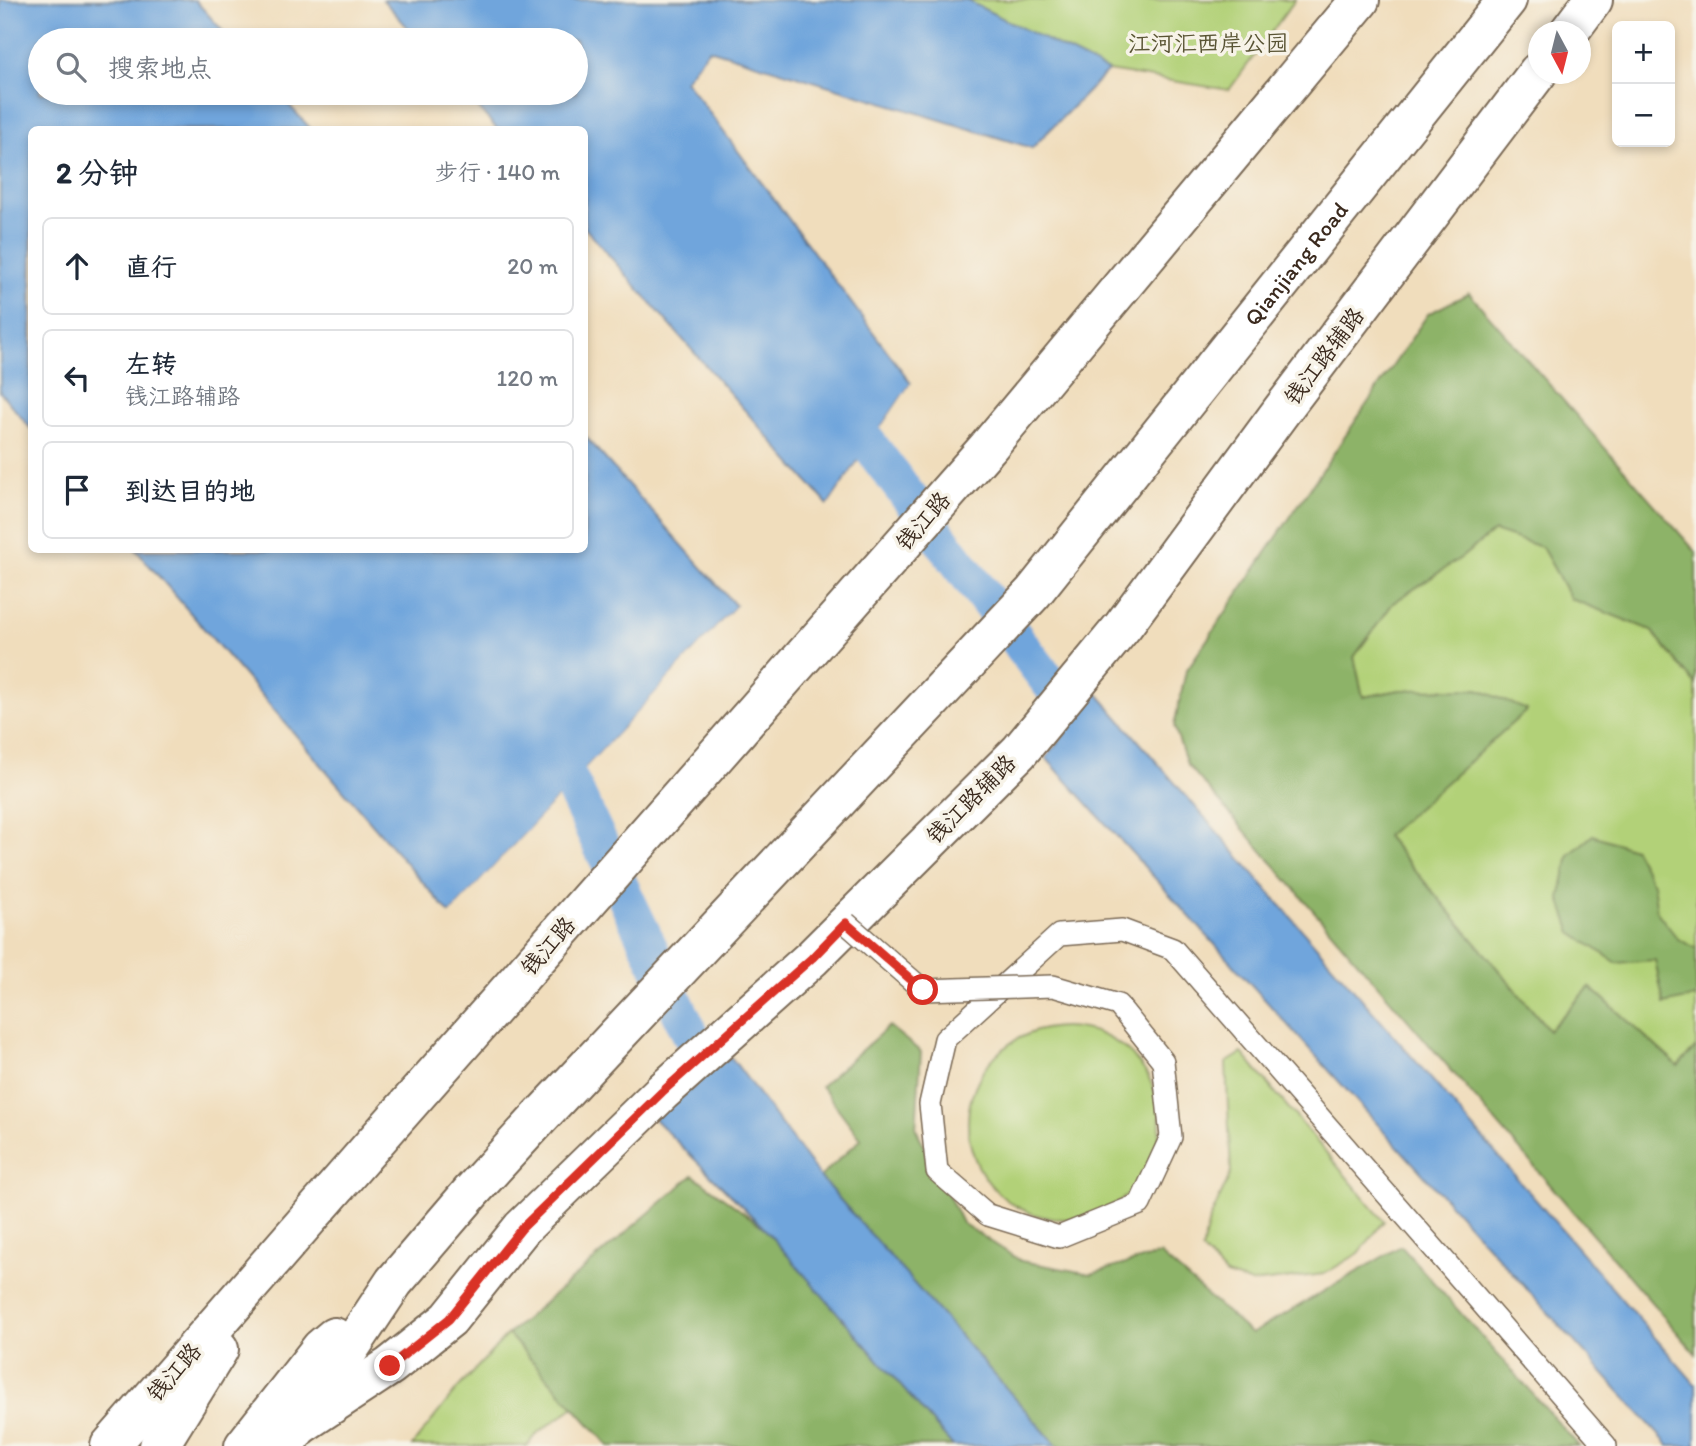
<!DOCTYPE html>
<html lang="zh">
<meta charset="utf-8">
<style>
:root{--surface:#fff;--page:#f6f6f7;--text:#1f2937;--muted:#747a83;--line:#e0e1e3}
body{margin:0;font-family:Itim,"LXGW WenKai TC",sans-serif;background:var(--page);color:var(--text)}
.controls{position:absolute;right:21px;top:21px;display:grid;overflow:hidden;border-radius:10px;box-shadow:0 4px 10px #0003}
.controls button{width:63px;height:63px;display:grid;place-items:center;padding:0;border:0;border-bottom:2px solid var(--line);background:var(--surface);color:var(--text);font:35px sans-serif}
.compass{position:absolute;left:1528px;top:21px;width:63px;height:63px;border-radius:50%;background:var(--surface);box-shadow:0 4px 10px #0003;rotate:173deg}
.stop{position:absolute;width:21px;height:21px;margin:-16px;border:5px solid #d93025;border-radius:50%;background:#fff}
.stop.end{background:#d93025;border-color:#fff;box-shadow:0 2px 7px #0008}
.list{margin:0;padding:0;list-style:none}
h2{display:flex;justify-content:space-between;align-items:center;height:91px;margin:0;padding:0 28px;font-size:30px}
h2 small{font-size:23px;font-weight:400;color:var(--muted)}
.list li{display:grid;grid-template-columns:46px 1fr auto;gap:21px;align-items:center;box-sizing:border-box;height:98px;margin:0 14px 14px;padding:0 14px;border:2px solid var(--line);border-radius:10px}
.list b{display:block;font-size:26px;white-space:nowrap}
.list p{margin:0;font-size:23px;white-space:nowrap;color:var(--muted)}
.list em{font-size:23px;font-style:normal;color:var(--muted)}
.icon{flex:none;width:38px;height:38px;fill:none;stroke:currentColor;stroke-width:2;stroke-linecap:round;stroke-linejoin:round}
.map{position:relative;flex:none;width:1696px;height:1446px;overflow:hidden}
.search{position:absolute;background:var(--surface);box-shadow:0 4px 10px #0003;left:28px;top:28px;width:560px;height:77px;display:flex;align-items:center;gap:18px;box-sizing:border-box;padding:0 24px;border-radius:38px;color:var(--muted);font-size:26px}
.panel{position:absolute;background:var(--surface);box-shadow:0 4px 10px #0003;left:28px;top:126px;width:560px;height:427px;border-radius:10px}
.map>svg:first-child{display:block}
.green{fill:#b2d178;stroke:#767e4b;stroke-width:2}
.forest{fill:#8db368;stroke:#646e43;stroke-width:2}
.water{fill:#6fa5dc;stroke:#55687d;stroke-width:2}
.pier{fill:#f0ddbc}
.lines{fill:none;stroke-linecap:round;stroke-linejoin:round}
.canal{stroke:#6fa5dc;stroke-width:37}
.service-casing{stroke:#7a6955;stroke-width:24}
.minor-casing{stroke:#7a6955;stroke-width:42}
.secondary-casing{stroke:#7a6955;stroke-width:42}
.service{stroke:#fff;stroke-width:21}
.minor{stroke:#fff;stroke-width:38}
.secondary{stroke:#fff;stroke-width:38}
.service-bridge-casing{stroke:#7a6955;stroke-width:24;stroke-linecap:butt}
.service-bridge{stroke:#fff;stroke-width:21}
.route{stroke:#d93025;stroke-width:9}
.labels{text-anchor:middle;dominant-baseline:central;stroke-width:7;stroke-linejoin:round;paint-order:stroke}
.park-label{font-size:23px;fill:#595434;stroke:#f7f3e8}
.street-label{font-size:23px;fill:#3b2a1e;stroke:#f7f3e8}
</style>
<div class="map">
<svg width="1696" height="1446" viewBox="0 0 1696 1446">
<rect width="100%" height="100%" fill="#f7f3e8"/>
<filter id="ink" filterUnits="userSpaceOnUse"><feTurbulence type="fractalNoise" baseFrequency=".0143" numOctaves="2"/><feDisplacementMap in="SourceGraphic" scale="14" xChannelSelector="R" yChannelSelector="G"/><feConvolveMatrix kernelMatrix="1 2 1 2 8 2 1 2 1" color-interpolation-filters="sRGB"/></filter>
<filter id="wash" filterUnits="userSpaceOnUse"><feTurbulence type="fractalNoise" baseFrequency=".00686" numOctaves="4" result="noise"/><feDisplacementMap in="SourceGraphic" scale="28" xChannelSelector="R" yChannelSelector="G"/><feGaussianBlur stdDeviation="1.57" result="paint"/><feColorMatrix in="noise" values="0 0 0 0 0 0 0 0 0 0 0 0 0 0 0 0 0 1.4 0 .05"/><feComposite in="paint" operator="in"/></filter>
<g filter="url(#wash)">
<rect width="100%" height="100%" fill="#f0ddbc"/>
<g class="green">
<path d="M966,0H1295L1229,90L1108,71Z"/>
<path d="M1494,531L1542,547L1571,599L1651,630L1696,685V1047L1678,1066L1590,987L1549,1030L1386,836L1526,710L1400,690L1363,697L1354,657L1393,603L1462,557Z"/>
<circle cx="1064" cy="1123" r="96"/>
<path d="M1242,1053L1384,1221L1359,1253L1324,1274L1252,1283L1226,1275L1202,1250L1209,1221L1231,1173L1226,1063Z"/>
<path d="M508,1334L574,1407L538,1433L527,1446H412L457,1389Z"/>
</g>
<g class="forest">
<path d="M1469,293L1696,552V685L1651,630L1571,599L1542,547L1494,531L1462,557L1393,603L1354,657L1363,697L1400,690L1478,689L1527,710L1386,836L1549,1030L1590,987L1678,1066L1696,1047V1354L1187,764L1174,726L1186,671L1428,314Z"/>
<path d="M1593,835L1634,849L1653,884L1657,912L1678,939L1696,948V997L1664,1004L1655,960L1617,963L1572,933L1560,899L1569,855Z"/>
<path d="M889,1026L921,1052L916,1129L962,1223L1021,1261L1091,1274L1160,1254L1251,1334L1401,1246L1579,1446H1057L820,1177L861,1139L821,1086Z"/>
<path d="M693,1175L763,1227L953,1446H609L508,1334Z"/>
</g>
<g class="water">
<path d="M0,0H195L231,40H40V93H278L311,129L32,130L31,429L0,392Z"/>
<path d="M383,0H966L1108,71L1032,148L709,49L685,80L911,383L828,505L585,228L584,130L497,129L465,93H576V40H419Z"/>
<path d="M585,436L736,606L450,914L136,550H584Z"/>
<path d="M1097,693L1696,1385V1446H1669L1046,758Z"/>
<path d="M731,1057L820,1177L1057,1446H953L763,1227L654,1119Z"/>
</g>
<g class="pier">
<path d="M911,383L914,386L831,507L827,508Z"/>
<path d="M738,604V609L452,916H448Z"/>
</g>
<g class="lines">
<g class="canal">
<path d="M839,405L1064,702L1110,755"/>
<path d="M550,738L714,1084"/>
</g>
</g>
</g>
<g filter="url(#ink)">
<g class="lines">
<g class="service-casing">
<path id="service" d="M988,1215L937,1171L930,1104L945,1039L1059,935L1122,930L1173,949L1606,1446"/>
</g>
<g class="minor-casing">
<g id="minor">
<path d="M1569,32L1593,0"/>
<path d="M299,1426L390,1366L449,1319L522,1228L662,1092L812,958L1019,752L1123,626L1282,410L1538,72"/>
</g>
</g>
<g class="secondary-casing">
<g id="secondary">
<path d="M110,1446L390,1125L988,447L1360,0"/>
<path d="M159,1446L219,1349"/>
<path d="M244,1446L321,1348L334,1337"/>
<path id="s1" d="M285,1446L394,1282L472,1191L540,1117L1033,593L1507,0"/>
</g>
</g>
<use href="#service" class="service"/>
<use href="#minor" class="minor"/>
<use href="#secondary" class="secondary"/>
<g class="service-bridge-casing">
<path id="service-bridge" d="M846,923L923,990L1053,986L1118,1005L1163,1061L1171,1137L1140,1204L1059,1237L988,1215"/>
</g>
<use href="#service-bridge" class="service-bridge"/>
</g>
</g>
<g class="lines" filter="url(#ink)">
<path class="route" d="M390,1366L449,1319L522,1228L662,1092L812,958L846,923L923,990"/>
</g>
<g class="labels">
<g class="park-label">
<text x="1208" y="43">江河汇西岸公园</text>
</g>
<g class="street-label">
<text stroke="none"><textPath href="#s1" startOffset="1558">Qianjiang Road</textPath></text>
<text transform="translate(1324 356) rotate(-53)">钱江路辅路</text>
<text transform="translate(923 521) rotate(-49)">钱江路</text>
<text transform="translate(971 799) rotate(-45)">钱江路辅路</text>
<text transform="translate(548 946) rotate(-49)">钱江路</text>
<text transform="translate(174 1372) rotate(-49)">钱江路</text>
</g>
</g>
</svg>
<div class="controls">
<button>+</button>
<button>−</button>
</div>
<svg class="compass" viewBox="-18 -18 36 36"><path d="M0-13l5 13h-10z" fill="#e53935"/><path d="M0 13l5-13h-10z" fill="#747a83"/></svg>
<div class="stop" style="left:923px;top:990px"></div>
<div class="stop end" style="left:390px;top:1366px"></div>
<div class="search"><svg class="icon" aria-label="search" viewBox="0 0 24 24"><circle cx="10" cy="10" r="6"/><path d="M15 15l6 6"/></svg>搜索地点</div>
<section class="panel">
<h2>2 分钟<small>步行 · 140 m</small></h2>
<ul class="list">
<li><svg class="icon" aria-label="ahead" viewBox="0 0 24 24"><path d="M12 20V5M6 11l6-6 6 6"/></svg><div><b>直行</b></div><em>20 m</em></li>
<li><svg class="icon" aria-label="left" viewBox="0 0 24 24"><path d="M17 20v-9H6M10 6l-5 5 5 5"/></svg><div><b>左转</b><p>钱江路辅路</p></div><em>120 m</em></li>
<li><svg class="icon" aria-label="arrive" viewBox="0 0 24 24"><path d="M6 21V4h12l-3 4 3 4H6"/></svg><div><b>到达目的地</b></div></li>
</ul>
</section>
</div>
